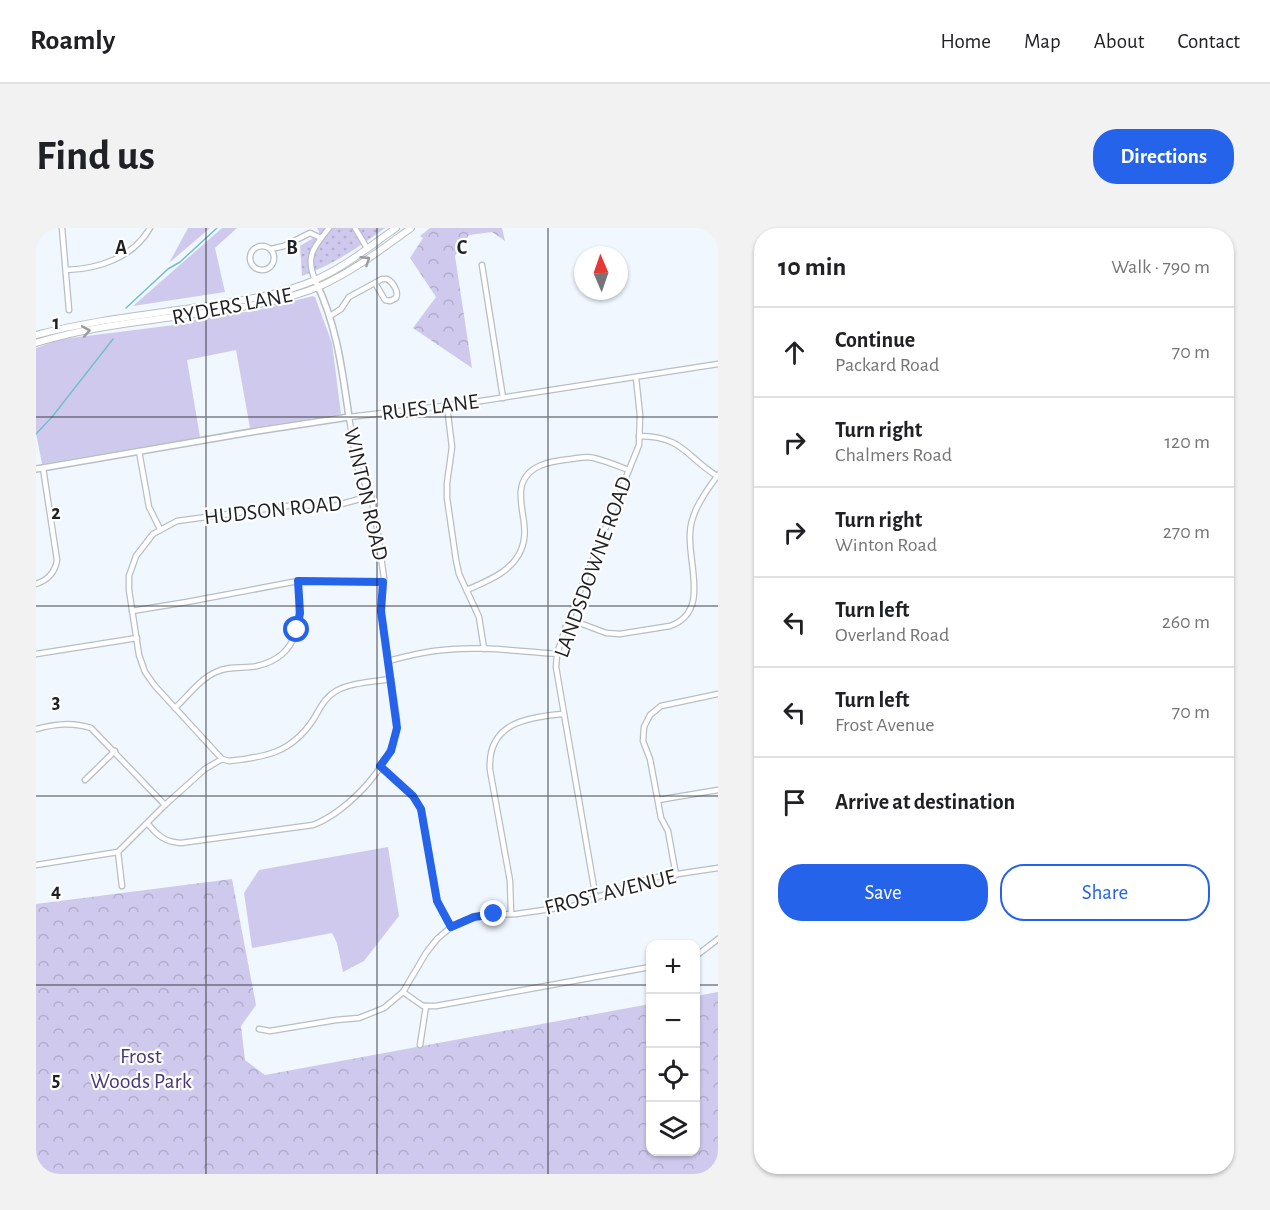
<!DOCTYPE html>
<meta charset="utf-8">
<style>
:root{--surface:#fff;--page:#f2f2f2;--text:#202124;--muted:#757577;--line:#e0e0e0;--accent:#2563eb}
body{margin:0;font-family:"Alegreya Sans",sans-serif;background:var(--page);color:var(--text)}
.controls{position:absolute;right:18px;bottom:18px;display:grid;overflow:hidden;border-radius:12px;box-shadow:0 2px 4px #0004}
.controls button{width:54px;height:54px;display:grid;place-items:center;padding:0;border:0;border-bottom:2px solid var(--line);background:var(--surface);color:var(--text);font:30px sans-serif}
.compass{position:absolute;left:538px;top:18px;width:54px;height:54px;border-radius:50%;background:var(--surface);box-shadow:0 2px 4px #0004;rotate:358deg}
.stop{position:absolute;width:18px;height:18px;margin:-14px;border:4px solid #2563eb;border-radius:50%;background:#fff}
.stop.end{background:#2563eb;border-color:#fff;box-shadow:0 2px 6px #0008}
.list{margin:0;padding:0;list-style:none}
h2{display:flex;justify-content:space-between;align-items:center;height:78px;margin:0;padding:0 24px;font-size:26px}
h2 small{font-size:20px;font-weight:400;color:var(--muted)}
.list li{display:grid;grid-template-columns:39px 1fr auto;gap:18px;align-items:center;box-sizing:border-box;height:90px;padding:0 24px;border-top:2px solid var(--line)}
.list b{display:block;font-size:22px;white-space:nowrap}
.list p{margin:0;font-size:20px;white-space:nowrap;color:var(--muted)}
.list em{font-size:20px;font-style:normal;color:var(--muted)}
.actions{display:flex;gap:12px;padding:18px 24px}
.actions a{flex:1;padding:14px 0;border:2px solid var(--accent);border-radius:24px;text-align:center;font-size:21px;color:var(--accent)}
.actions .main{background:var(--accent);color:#fff}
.icon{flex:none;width:33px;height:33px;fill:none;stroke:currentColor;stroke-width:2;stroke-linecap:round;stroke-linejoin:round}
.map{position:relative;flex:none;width:682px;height:946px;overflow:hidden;border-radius:24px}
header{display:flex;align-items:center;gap:36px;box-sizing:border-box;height:84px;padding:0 30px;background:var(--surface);border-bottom:2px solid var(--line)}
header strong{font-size:28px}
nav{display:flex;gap:33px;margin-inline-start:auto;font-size:21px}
.intro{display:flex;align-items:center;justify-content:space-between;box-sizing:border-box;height:144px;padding:0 36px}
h1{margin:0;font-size:42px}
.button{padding:15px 27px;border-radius:24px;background:var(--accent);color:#fff;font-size:21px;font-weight:700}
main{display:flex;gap:36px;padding:0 36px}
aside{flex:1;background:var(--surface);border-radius:24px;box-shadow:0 2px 4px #0004}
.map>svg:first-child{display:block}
.grass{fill:url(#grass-dots)}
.forest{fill:url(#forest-crowns)}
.park{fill:#cfcaed}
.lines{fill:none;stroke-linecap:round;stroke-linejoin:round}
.stream{stroke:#75becc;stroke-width:1.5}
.minor-casing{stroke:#b8bec6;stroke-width:7}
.tertiary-casing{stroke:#b8bec6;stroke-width:8}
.secondary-casing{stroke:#b8bec6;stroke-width:8}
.minor{stroke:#fff;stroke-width:4.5}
.tertiary{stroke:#fff;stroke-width:5}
.secondary{stroke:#fff;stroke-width:6}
.oneway{stroke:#9a9b9c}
.route{stroke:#2563eb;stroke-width:8}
.grid{fill:none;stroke:#1e2023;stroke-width:1.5;stroke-opacity:0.55}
.labels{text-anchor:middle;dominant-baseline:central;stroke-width:4.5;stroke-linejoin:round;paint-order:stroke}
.street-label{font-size:22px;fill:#1e2023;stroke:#fff}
.park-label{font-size:22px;fill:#483878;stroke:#fff}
.grid-label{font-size:20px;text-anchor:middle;font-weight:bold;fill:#1e2023;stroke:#fff;stroke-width:4.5;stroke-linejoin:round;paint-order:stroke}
</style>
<header>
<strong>Roamly</strong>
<nav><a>Home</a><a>Map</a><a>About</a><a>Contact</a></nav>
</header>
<div class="intro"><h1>Find us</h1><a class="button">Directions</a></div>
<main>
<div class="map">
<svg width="682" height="946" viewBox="0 0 682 946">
<defs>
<pattern id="grass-dots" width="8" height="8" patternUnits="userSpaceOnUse" patternTransform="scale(1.5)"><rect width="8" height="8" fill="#cfcaed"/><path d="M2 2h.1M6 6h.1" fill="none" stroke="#b1adcb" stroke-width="1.8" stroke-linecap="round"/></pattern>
<pattern id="forest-crowns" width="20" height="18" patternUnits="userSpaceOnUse" patternTransform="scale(1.5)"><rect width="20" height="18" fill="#cfcaed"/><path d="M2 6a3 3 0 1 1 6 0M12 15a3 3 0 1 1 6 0" fill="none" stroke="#b1adcb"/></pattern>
</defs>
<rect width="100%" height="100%" fill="#f0f7ff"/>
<path class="grass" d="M281,0H349C323,19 297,37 266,48L264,18L284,6Z"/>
<g class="forest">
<path d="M394,0H466L469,13L456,4L433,7L419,28L436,140L377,100L400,69L374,30L387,10L384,8Z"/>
<path d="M196,651L220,777L205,798L209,832L229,847L614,776V924H660V768L682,764V946H0V676Z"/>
</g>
<g class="park">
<path d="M152,0H174L133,35Z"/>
<path d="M186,0H201L179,20L189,64L97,78Z"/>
<path d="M277,68L279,69L296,115L305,186L214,200L200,122L151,132L164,209L6,236L0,205V120L26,111L155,95L158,92L221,82Z"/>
<path d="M352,619L363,688L328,733L307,744L301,715L296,705L216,720L208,665L223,642Z"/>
</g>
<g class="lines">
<g class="stream">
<path d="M90,80L132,41L144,34L181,0"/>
<path d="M0,206L16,189L77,111"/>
</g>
<g class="minor-casing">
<g id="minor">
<path d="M26,0L33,82"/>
<path d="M319,0L331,20"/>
<circle cx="226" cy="30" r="12"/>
<path d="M235,21L248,18L274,5L285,10"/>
<path d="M446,37L467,170"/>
<path d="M30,42C62,41 97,30 114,0"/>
<path d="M279,52C269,27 278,19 293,0"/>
<path d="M294,88L305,81L313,69L346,51H351C357,54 363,64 360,70L354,73L349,72L339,55"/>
<path d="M411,178L416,219L411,255V270L420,332L423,346L443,389L448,421"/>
<path d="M603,208C647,208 650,229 681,248"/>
<path d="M103,223L113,279L124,301"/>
<path d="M0,356C12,352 19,345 21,332L7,240"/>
<path d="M431,362C451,353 476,344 485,322C494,301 483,283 485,262C488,237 515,233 535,231C543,230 551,228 558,230C570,233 582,238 593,242"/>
<path d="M96,383L151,374L262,353L347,354"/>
<path d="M533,391L570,405L584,406L634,398C674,384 652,337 654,306C654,285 670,263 682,247"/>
<path d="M0,426L101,410"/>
<path d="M352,433C367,429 383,425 398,423C439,417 481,423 521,426"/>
<path d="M139,480C152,468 164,451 180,444C194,437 207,441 221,438C266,428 265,389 262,353"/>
<path d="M0,501C19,496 36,494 55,500L129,577"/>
<path d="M186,531L119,458L109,444L103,427L93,362V348L100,328L117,306L141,293L259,277L298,278L335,268"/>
<path d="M344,538L377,568L385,581L401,673L415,699"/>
<path d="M49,552L79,523"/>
<path d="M622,572L682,562"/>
<path d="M112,596C122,608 129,614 145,615L277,597C312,584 361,533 361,493L345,383L348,350L341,300L335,268L321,239L313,189L432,175L682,136"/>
<path d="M82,624L86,658"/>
<path d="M0,637L82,624L129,577L169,541L186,531L193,533C230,529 255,525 277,492C284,481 288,470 300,463C316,454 337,454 355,451"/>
<path d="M640,647L632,603L625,590L614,531L607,513L608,499L614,487L625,478L682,466"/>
<path d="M560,671L520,439L521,426L530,398L603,217L604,187L600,150"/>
<path d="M475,686L474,653L454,542C451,495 491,489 527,486"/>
<path d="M660,728L682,711"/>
<path d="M367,764L387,778H400L614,739"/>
<path d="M223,801L234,803L300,792L323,790L348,780L367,764L390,725L401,711L415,699L430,692L447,687L480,686L536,678L615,650L682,640"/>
<path d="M384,817L390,778"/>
</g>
</g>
<g class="tertiary-casing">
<path id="tertiary" d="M0,241L221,203L313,189C306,141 301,97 279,52"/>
</g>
<g class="secondary-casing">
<g id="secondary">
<path d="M0,107C53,93 108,87 163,79C202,73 242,68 279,52C309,39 334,18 360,0"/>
<path d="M0,115C58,97 121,92 180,83C215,78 250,72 282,59C316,44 346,21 375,0"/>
</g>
</g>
<use href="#minor" class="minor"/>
<use href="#tertiary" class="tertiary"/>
<use href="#secondary" class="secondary"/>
</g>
<defs><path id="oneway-chevron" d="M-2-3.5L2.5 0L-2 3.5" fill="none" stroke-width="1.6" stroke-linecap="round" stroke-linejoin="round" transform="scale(1.5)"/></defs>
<g class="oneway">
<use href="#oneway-chevron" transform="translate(330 32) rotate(-33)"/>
<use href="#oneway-chevron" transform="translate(50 103) rotate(-10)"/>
</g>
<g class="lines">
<path class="route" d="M261,402L264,385L262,353L347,354L345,383L361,500L355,523L344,538L377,568L385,581L401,673L415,699L438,689L458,686"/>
</g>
<path class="grid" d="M170,0V946M341,0V946M512,0V946M0,189H682M0,378H682M0,568H682M0,757H614M660,757H682"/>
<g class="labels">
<g class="street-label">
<text transform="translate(196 78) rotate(-11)">RYDERS LANE</text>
<text transform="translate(394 179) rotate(-7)">RUES LANE</text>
<text transform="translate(330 266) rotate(77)">WINTON ROAD</text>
<text transform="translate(237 282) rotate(-6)">HUDSON ROAD</text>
<text transform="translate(557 339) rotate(-70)">LANDSDOWNE ROAD</text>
<text transform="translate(574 664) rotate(-14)">FROST AVENUE</text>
</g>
<g class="park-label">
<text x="105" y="828">Frost<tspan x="105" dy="25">Woods Park</tspan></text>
</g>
</g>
<g class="grid-label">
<text x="85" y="26">A</text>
<text x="256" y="26">B</text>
<text x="426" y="26">C</text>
<text x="20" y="101">1</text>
<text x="20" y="291">2</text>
<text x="20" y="480">3</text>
<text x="20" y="669">4</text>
<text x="20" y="858">5</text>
</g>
</svg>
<div class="controls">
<button>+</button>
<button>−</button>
<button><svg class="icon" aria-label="locate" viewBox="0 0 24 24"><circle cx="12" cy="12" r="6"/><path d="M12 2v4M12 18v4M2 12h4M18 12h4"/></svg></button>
<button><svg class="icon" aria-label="layers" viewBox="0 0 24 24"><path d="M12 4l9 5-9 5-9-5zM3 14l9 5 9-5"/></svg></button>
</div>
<svg class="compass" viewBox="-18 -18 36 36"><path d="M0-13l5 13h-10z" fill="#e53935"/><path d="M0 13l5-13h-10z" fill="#757577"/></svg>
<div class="stop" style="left:261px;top:402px"></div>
<div class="stop end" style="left:458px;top:686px"></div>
</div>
<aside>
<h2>10 min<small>Walk · 790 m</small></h2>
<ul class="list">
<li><svg class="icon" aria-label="ahead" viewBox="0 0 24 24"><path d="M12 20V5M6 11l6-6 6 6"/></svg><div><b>Continue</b><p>Packard Road</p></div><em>70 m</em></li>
<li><svg class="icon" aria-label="right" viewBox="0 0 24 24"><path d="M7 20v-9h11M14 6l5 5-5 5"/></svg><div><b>Turn right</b><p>Chalmers Road</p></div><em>120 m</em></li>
<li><svg class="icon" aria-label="right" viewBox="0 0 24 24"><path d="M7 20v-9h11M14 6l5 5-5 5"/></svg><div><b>Turn right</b><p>Winton Road</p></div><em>270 m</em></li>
<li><svg class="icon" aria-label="left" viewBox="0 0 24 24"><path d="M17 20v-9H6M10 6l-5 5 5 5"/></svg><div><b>Turn left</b><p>Overland Road</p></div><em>260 m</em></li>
<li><svg class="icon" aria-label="left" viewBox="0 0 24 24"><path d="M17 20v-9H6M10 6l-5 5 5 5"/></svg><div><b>Turn left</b><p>Frost Avenue</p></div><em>70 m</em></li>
<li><svg class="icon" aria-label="arrive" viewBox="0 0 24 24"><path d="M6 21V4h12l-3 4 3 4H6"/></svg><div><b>Arrive at destination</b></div></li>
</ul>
<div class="actions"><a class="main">Save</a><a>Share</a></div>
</aside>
</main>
